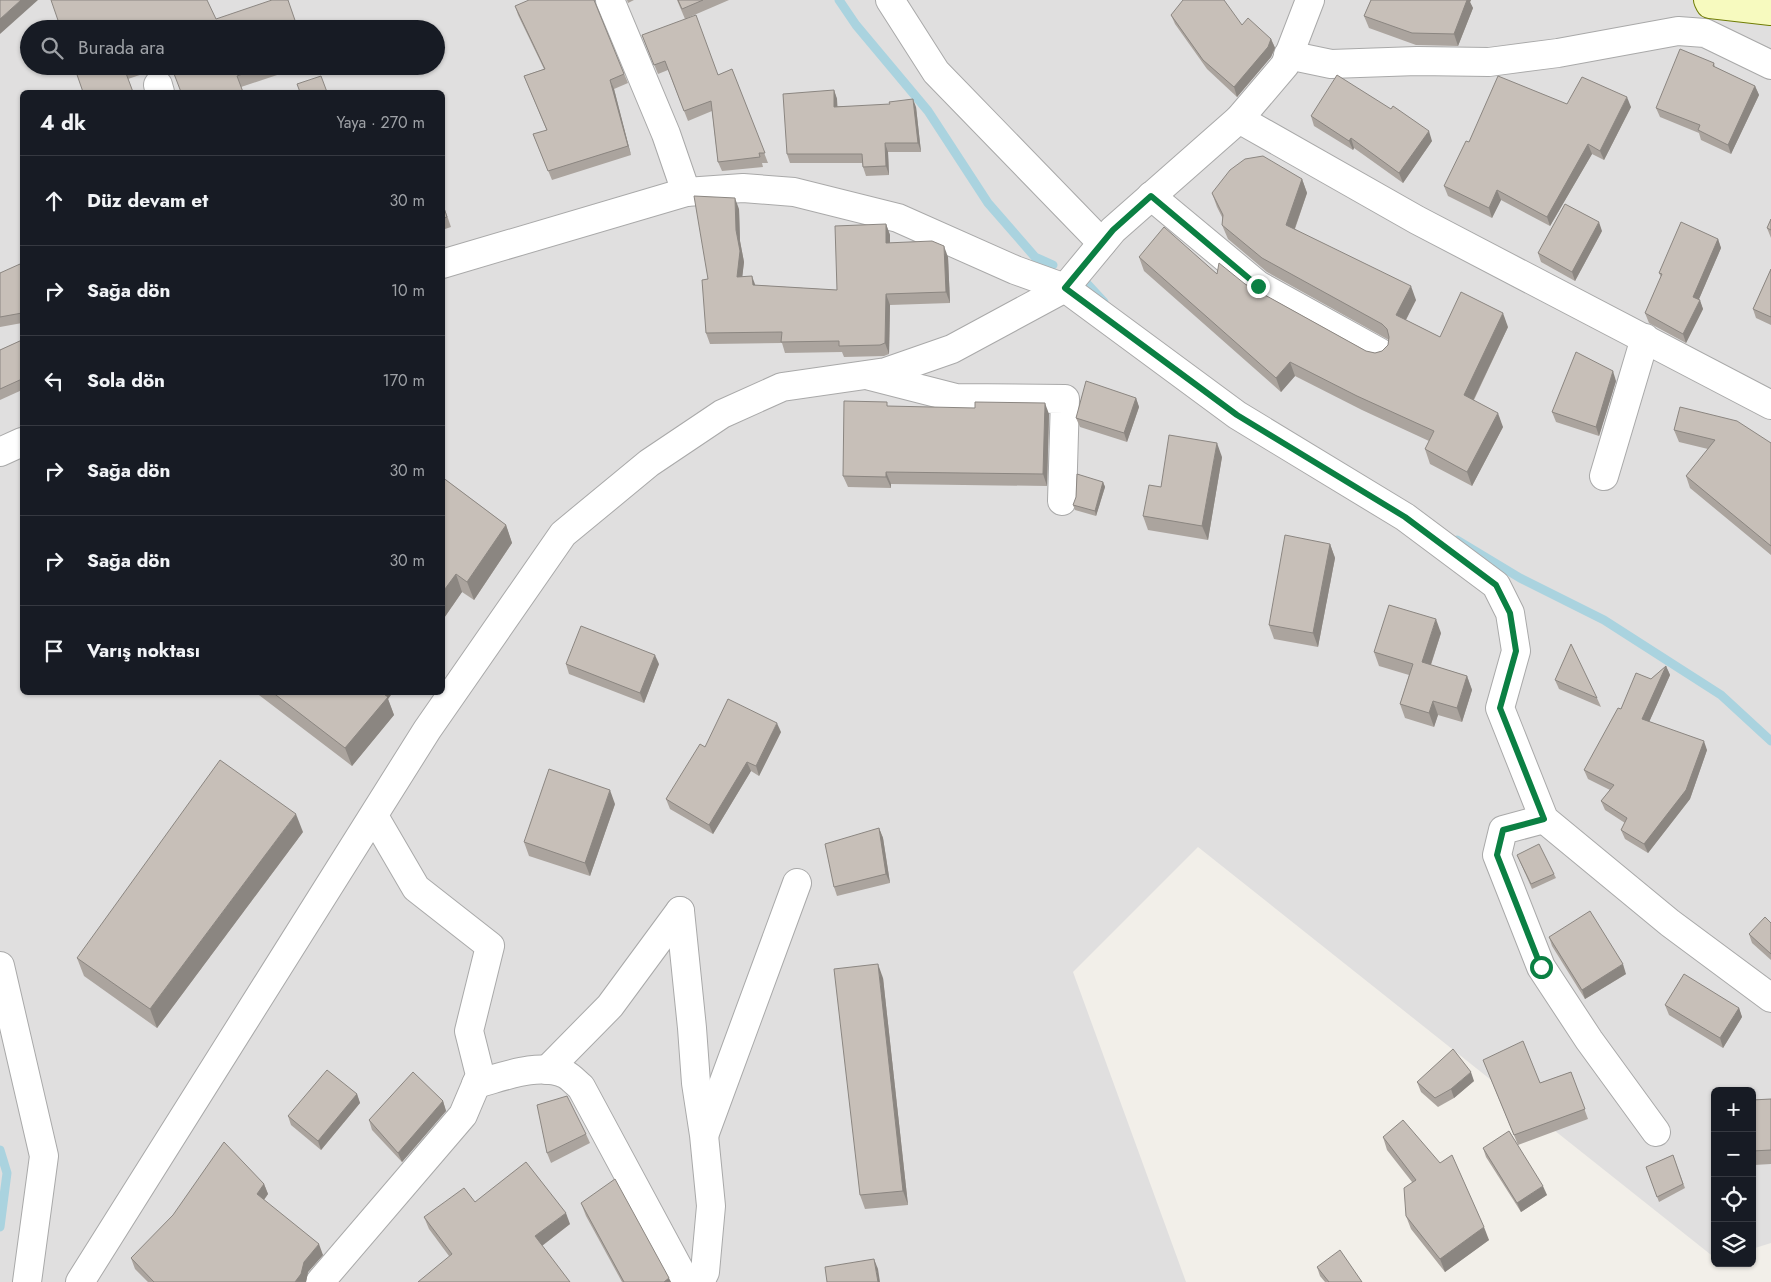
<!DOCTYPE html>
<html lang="tr">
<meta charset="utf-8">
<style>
:root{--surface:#171b24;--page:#242831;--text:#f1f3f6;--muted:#9ea1a6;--line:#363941}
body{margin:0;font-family:Jost,sans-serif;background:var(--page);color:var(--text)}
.controls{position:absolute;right:15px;bottom:15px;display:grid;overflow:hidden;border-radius:8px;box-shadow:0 1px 4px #0004}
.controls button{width:45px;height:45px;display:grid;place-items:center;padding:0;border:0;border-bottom:1px solid var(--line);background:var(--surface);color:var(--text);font:25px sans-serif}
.stop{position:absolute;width:15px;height:15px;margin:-11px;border:4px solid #0b8043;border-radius:50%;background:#fff}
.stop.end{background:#0b8043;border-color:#fff;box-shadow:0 1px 5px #0008}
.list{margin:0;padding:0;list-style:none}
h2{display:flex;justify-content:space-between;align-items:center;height:65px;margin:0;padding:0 20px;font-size:21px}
h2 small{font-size:16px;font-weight:400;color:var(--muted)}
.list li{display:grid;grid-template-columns:32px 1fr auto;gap:15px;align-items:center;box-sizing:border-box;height:90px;padding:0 20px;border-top:1px solid var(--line)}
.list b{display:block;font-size:19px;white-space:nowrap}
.list em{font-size:16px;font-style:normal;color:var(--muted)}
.icon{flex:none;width:28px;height:28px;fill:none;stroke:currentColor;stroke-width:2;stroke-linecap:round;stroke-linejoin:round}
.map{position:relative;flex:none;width:1771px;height:1282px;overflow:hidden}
.search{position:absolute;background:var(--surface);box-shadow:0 1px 4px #0004;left:20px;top:20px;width:425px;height:55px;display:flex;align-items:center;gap:12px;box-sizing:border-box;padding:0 18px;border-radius:28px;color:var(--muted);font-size:19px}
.panel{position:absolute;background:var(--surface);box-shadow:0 1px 4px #0004;left:20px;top:90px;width:425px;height:605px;border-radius:8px}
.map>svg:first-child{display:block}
.residential{fill:#e0dfdf;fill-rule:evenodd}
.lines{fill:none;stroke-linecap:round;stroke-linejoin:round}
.stream{stroke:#aad3df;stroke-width:9}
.street-casing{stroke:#a9a9a9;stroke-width:30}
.secondary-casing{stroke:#707d05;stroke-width:30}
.street{stroke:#fff;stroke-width:28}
.secondary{stroke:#f7fabf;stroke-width:28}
.wall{fill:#aba49e}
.shaded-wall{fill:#8b8681}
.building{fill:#c7bfb8;stroke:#8b8681}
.route{stroke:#0b8043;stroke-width:6}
</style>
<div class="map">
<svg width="1771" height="1282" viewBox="0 0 1771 1282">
<rect width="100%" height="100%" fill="#f2efe9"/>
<path class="residential" d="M0,0H1771V1243L1752,1249V1091H1715V1258L1198,847L1073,972L1186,1282H0ZM29,29H436V66H29ZM22,92H442V692H22Z"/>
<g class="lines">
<g class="stream">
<path d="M839,0L856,25L928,111L988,203L1035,257L1053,265"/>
<path d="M1080,276L1104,302"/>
<path d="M1457,540L1520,578L1604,620L1721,695L1771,741"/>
<path d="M0,1150L7,1173L0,1227"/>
</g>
<g class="street-casing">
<g id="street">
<path d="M890,0L936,72L1102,243"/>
<path d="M1288,55L1331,64L1417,61L1489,62L1558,53L1678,31L1705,33L1771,65"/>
<path d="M158,85L160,92"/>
<path d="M1239,119L1417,220L1771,405"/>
<path d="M686,192L743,188L794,192L898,218L1015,270L1065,288L1237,415L1405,517L1496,585L1510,613L1516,651L1500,708L1544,819L1670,923L1771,998"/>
<path d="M1151,196L1258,285L1379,352"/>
<path d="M442,264L686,192L666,134L610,0"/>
<path d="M870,376L956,398L1065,399L1062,501"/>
<path d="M0,452L22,442"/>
<path d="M1604,476L1645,338"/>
<path d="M1544,819L1503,830L1497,855L1541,967L1589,1040L1656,1132"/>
<path d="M680,911L692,1028L696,1083L704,1135L711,1206L705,1272L700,1282"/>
<path d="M0,966L44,1156L27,1282"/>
<path d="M547,1070L610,1006L680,911"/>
<path d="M476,1084C503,1077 538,1062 565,1074C571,1077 576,1083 581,1087L686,1282"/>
<path d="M705,1133L797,883"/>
<path d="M80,1282L427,730L563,534L649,463L722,414L782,387L886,372L952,349L1065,288L1113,230L1239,119L1285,65L1310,0"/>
<path d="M320,1282L463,1115L480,1075L469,1031L490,946L416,888L374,816"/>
</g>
</g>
<g class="secondary-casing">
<path id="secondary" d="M1708,0L1710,4L1771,11"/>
</g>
<use href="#street" class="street"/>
<use href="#secondary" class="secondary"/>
</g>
<g class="wall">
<path d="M595,0V4L628,83L614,89L631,155L552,180L533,134L547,131L524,76L544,69L518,15L515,6Z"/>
<path d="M627,0H634L628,3Z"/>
<path d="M677,0H729L685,19Z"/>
<path d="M1371,0H1471L1470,2L1473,8L1458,46L1416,45L1369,28L1364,16Z"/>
<path d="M1171,15L1242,25L1271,39L1275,48L1271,57L1237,97L1207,69L1175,24Z"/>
<path d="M642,35L718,75L732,69L768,163H762L763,167L722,171L718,162L712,111L688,121L668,70L658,74Z"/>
<path d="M1714,63L1715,67L1755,86L1759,95L1731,154L1701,140L1699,133L1660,117L1656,108Z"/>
<path d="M74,66H166L128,79Z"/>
<path d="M171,66H304L241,87Z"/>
<path d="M834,90L837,99V106L916,107L921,152H888L889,175L866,176L863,167L862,163H790L787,154Z"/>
<path d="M1567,104L1631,107L1604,160L1592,154L1550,226L1501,200L1492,218L1448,196L1444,186L1469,142Z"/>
<path d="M1391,109L1432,141L1403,183L1354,148L1353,150L1314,126L1311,116Z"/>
<path d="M1302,179L1307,193L1295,229L1416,300L1406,320L1440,337L1508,327L1474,400L1503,427L1472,486L1430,464L1425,449L1429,441L1362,410L1295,376L1281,392L1144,271L1139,257L1217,274L1245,284L1366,351L1375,353L1382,351L1388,345L1389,340L1387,339L1267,272L1228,239L1222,225L1223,219L1217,207L1212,193Z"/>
<path d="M442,201L451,227L442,230Z"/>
<path d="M739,209L740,241L744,262L742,277L755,285L837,290L886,224L890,235V243L948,257L950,303L890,305L889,354L884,356L844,357L842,352L785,353L782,343L710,344L706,333L708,279Z"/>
<path d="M1771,219V238L1767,228Z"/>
<path d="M1602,231L1575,281L1541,262L1538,253Z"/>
<path d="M1718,239L1721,248L1699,299L1703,309L1686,343L1649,323L1645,313L1661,277L1659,273Z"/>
<path d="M22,268V323L0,327V273Z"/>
<path d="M1771,269V325L1756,318L1753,309Z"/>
<path d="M22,340V390L0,400V350Z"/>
<path d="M1616,381L1599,436L1556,422L1552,412Z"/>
<path d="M1136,398L1139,407L1127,442L1080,427L1076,418Z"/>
<path d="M888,406L1049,414L1047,486L891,484V488L848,487L843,476Z"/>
<path d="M1674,430L1771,443V555L1690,488L1686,476L1708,449L1679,442Z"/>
<path d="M1222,457L1208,540L1148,530L1143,516L1161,487Z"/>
<path d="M442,477L506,525L512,543L474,600L462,592L442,621Z"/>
<path d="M1103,482L1105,487L1096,516L1075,510L1073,505Z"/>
<path d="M1330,544L1335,558L1318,647L1274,639L1269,625Z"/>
<path d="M1441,633L1431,665L1467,676L1472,690L1462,722L1438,715L1434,727L1405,718L1400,704L1409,675L1379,666L1374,652Z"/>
<path d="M566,664H659L644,703L569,674Z"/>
<path d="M1666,666L1670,675L1649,722L1707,750L1690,799L1648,853L1625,839L1621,830L1625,823L1605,810L1601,801L1610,790L1588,779L1584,770L1621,709L1651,679Z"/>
<path d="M1555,680L1597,698L1601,707L1559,689Z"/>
<path d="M255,692H393L388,699L394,715L352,766Z"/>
<path d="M781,732L759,776L751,771L713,834L670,809L666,799L705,747Z"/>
<path d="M615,804L590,876L529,856L524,842Z"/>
<path d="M879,828L883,838L890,883L837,896L834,887Z"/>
<path d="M303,832L157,1028L84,976L77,958Z"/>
<path d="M1517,855L1554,874L1556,878L1532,889Z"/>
<path d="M1771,923V960L1752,943L1749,934Z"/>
<path d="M1549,937L1626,974L1585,999L1552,946Z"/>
<path d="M883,978L908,1205L865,1209L860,1195Z"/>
<path d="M1665,1005L1739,1008L1742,1017L1723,1048L1669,1015Z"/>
<path d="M1483,1060L1540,1083L1571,1072L1588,1119L1518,1145Z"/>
<path d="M1474,1081L1454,1098L1438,1107L1421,1092L1417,1082Z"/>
<path d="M357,1094L360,1103L321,1150L291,1125L288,1116Z"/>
<path d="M1771,1099V1164L1754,1165L1752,1159V1100Z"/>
<path d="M443,1101L446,1111L402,1162L372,1130L369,1120Z"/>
<path d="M586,1134L590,1143L551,1163L547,1153Z"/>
<path d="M1383,1137L1489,1240L1445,1272L1411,1229L1406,1216L1412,1182L1387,1150Z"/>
<path d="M1483,1148L1547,1195L1521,1212L1486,1157Z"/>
<path d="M1673,1155L1685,1188L1659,1202L1646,1167Z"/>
<path d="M264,1184L268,1194L264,1200L323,1255L308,1272L306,1282H148L135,1269L131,1258Z"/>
<path d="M475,1202L570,1224L542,1246L449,1256L429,1229L424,1217Z"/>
<path d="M581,1203L671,1282H622L586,1216Z"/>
<path d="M1317,1267L1362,1282H1325L1320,1276Z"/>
</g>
<g class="shaded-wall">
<path d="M21,0H38L0,34V19Z"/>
<path d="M1466,0H1471L1470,2L1473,8L1458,46L1454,34Z"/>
<path d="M1271,39L1275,48L1271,57L1237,97L1234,87Z"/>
<path d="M610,80L614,89L631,155L628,146Z"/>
<path d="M1755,86L1759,95L1731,154L1728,145Z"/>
<path d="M834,90L837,99L838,115L834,107Z"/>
<path d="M1627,97L1631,107L1604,160L1600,151Z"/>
<path d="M913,99L916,107L921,152L918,143Z"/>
<path d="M1429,131L1432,141L1403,183L1399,173Z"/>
<path d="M1351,138L1354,148L1353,150L1349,141Z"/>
<path d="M885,143L888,152L889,175L886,166Z"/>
<path d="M1588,144L1592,154L1550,226L1547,217Z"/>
<path d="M1302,179L1307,193L1291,239L1286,225Z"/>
<path d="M1497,190L1501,200L1492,218L1489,208Z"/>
<path d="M735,198L739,209L740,241L744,262L741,288L737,277Z"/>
<path d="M1599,222L1602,231L1575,281L1572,272Z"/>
<path d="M886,224L890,235V254L886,243Z"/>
<path d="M1718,239L1721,248L1696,306L1693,297Z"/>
<path d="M944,246L948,257L950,303L946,292Z"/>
<path d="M752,276L756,287L753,285Z"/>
<path d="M1411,286L1416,300L1401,329L1396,315Z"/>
<path d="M886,294L890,305L889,354L885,343Z"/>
<path d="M1700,300L1703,309L1686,343L1683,334Z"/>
<path d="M1503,313L1508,327L1469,409L1464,395Z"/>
<path d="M1290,362L1295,376L1281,392L1276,378Z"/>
<path d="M1613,371L1616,381L1599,436L1596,427Z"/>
<path d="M1136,398L1139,407L1127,442L1124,433Z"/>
<path d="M1045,403L1049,414L1047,486L1043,474Z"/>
<path d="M1498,413L1503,427L1472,486L1467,472Z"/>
<path d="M1217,443L1222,457L1208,540L1202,526Z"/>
<path d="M886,472L891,484V488L886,477Z"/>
<path d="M1103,482L1105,487L1096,516L1095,511Z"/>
<path d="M506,525L512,543L474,600L467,582Z"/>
<path d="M1330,544L1335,558L1318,647L1313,633Z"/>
<path d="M456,574L462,592L442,621V593Z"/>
<path d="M1436,619L1441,633L1427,676L1422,662Z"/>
<path d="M655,655L659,664L644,703L640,693Z"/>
<path d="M1666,666L1670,675L1646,729L1642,719Z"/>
<path d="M1467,676L1472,690L1462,722L1457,708Z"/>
<path d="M377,692H393L388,699L394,715L352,766L345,748Z"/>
<path d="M1433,701L1438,715L1434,727L1429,713Z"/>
<path d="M777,723L781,732L759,776L756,766Z"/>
<path d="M1704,741L1707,750L1690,799L1648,853L1644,844Z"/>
<path d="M747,762L751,771L713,834L709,825Z"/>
<path d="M610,790L615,804L590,876L585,863Z"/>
<path d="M296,814L303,832L157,1028L150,1009Z"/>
<path d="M879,828L883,838L890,883L886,874Z"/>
<path d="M878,964L883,978L908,1205L903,1191Z"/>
<path d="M1623,964L1626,974L1585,999L1582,990Z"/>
<path d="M1739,1008L1742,1017L1723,1048L1720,1038Z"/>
<path d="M1471,1072L1474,1081L1454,1098L1451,1089Z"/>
<path d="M357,1094L360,1103L321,1150L318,1141Z"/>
<path d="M443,1101L446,1111L402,1162L398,1153Z"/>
<path d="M264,1184L268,1194L260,1205L257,1194Z"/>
<path d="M1543,1186L1547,1195L1521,1212L1517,1203Z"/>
<path d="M566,1213L570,1224L539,1248L535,1236Z"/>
<path d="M1484,1227L1489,1240L1445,1272L1440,1259Z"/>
<path d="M319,1244L323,1255L308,1272L306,1282H295L304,1262Z"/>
<path d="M874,1259L878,1269L880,1282H878Z"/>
<path d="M669,1278L671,1282H664Z"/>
</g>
<g class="building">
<path d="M0,0H21L0,19Z"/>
<path d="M51,0H207L216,19L272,0H288L298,29H61Z"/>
<path d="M529,0H594L624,74L610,80L628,146L548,171L533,134L547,130L524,76L545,69L515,6Z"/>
<path d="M678,0H703L682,9Z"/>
<path d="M1183,0H1224L1242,25L1248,18L1271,39L1268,47L1234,87L1203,60L1171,15Z"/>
<path d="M1371,0H1467L1454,34L1412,33L1364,16Z"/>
<path d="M696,15L718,75L732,69L765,153H759L760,157L718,162L711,101L684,111L665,61L654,65L642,35Z"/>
<path d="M1680,49L1714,63L1713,66L1755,86L1728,145L1698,130L1700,125L1656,108Z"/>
<path d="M74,66H129L124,68L133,92H83Z"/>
<path d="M171,66H265L237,76L243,92H181Z"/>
<path d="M1337,75L1391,109L1393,106L1429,131L1399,173L1351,138L1349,141L1311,116Z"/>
<path d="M321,76L327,92H300L297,84Z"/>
<path d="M1498,76L1567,104L1582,77L1627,97L1600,151L1588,144L1547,217L1497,190L1489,208L1444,186L1466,141L1469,142Z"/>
<path d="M834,90V107L890,104L889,102L913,99L918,143H885L886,166L863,167L862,154H787L783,94Z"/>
<path d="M1263,156L1302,179L1286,225L1411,286L1396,315L1440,337L1461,292L1503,313L1464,395L1498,413L1467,472L1425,449L1434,431L1357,396L1290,362L1276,378L1139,257L1164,227L1217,274L1219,263L1245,284L1366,351L1375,353L1382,351L1388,345L1389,337L1387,329L1382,324L1262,258L1222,225L1223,215L1212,193L1230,170L1245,159Z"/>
<path d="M694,196L735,198L736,230L740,251L737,277L752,276L753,285L837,290L835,226L886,224V243L932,241L944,246L946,292L886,294L885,343L880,345L839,346V341L781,342L782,332L706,333L702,280L708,279Z"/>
<path d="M442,202L447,217L442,219Z"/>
<path d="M1565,204L1599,222L1572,272L1538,253Z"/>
<path d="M1771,219V230L1767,228Z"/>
<path d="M1681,222L1718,239L1693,297L1700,300L1683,334L1645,313L1662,274L1659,273Z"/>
<path d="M20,264L22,268V313L0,317V273Z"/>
<path d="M1771,269V317L1753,309Z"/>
<path d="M22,340V379L0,389V350Z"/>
<path d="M1576,352L1613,371L1596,427L1552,412Z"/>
<path d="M1086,381L1136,398L1124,433L1076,418Z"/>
<path d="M844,401L887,402V406L975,408V402L1045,403L1043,474L886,472V477L843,476Z"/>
<path d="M1680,407L1737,421L1771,443V546L1686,476L1715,440L1674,430Z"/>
<path d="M1169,435L1217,443L1202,526L1143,516L1149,485L1161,487Z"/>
<path d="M1077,474L1103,482L1095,511L1073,505L1076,497Z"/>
<path d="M442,477L506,525L467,582L456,574L442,593Z"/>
<path d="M1285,535L1330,544L1313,633L1269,625Z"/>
<path d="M1389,605L1436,619L1422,662L1467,676L1457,708L1433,701L1429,713L1400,704L1413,664L1374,652Z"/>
<path d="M581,626L655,655L640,693L566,664Z"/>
<path d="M1571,644L1597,698L1555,680Z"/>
<path d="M1666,666L1642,719L1704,741L1686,790L1644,844L1621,830L1627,818L1601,801L1614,785L1584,770L1618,708L1621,709L1636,673L1651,679Z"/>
<path d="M272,692H381L388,697L345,748Z"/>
<path d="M728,699L777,723L756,766L747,762L709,825L666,799L700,744L705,747Z"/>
<path d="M220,760L296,814L150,1009L77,958Z"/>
<path d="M549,769L610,790L585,863L524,842Z"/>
<path d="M879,828L886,874L834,887L825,844Z"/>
<path d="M1539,844L1554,874L1531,884L1517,855Z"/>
<path d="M1590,911L1623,964L1582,990L1549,937Z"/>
<path d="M1765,917L1771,923V954L1749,934Z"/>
<path d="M878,964L903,1191L860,1195L834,969Z"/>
<path d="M1684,974L1739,1008L1720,1038L1665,1005Z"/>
<path d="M1523,1041L1540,1083L1571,1072L1585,1109L1514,1135L1483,1060Z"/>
<path d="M1453,1049L1471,1072L1451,1089L1435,1098L1417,1082Z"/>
<path d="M327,1070L357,1094L318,1141L288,1116Z"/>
<path d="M413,1072L443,1101L398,1153L369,1120Z"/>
<path d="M567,1096L586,1134L547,1153L537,1105Z"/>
<path d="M1771,1099V1150L1752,1151V1100Z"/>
<path d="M1403,1120L1440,1163L1452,1155L1484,1227L1440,1259L1406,1216L1404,1188L1416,1180L1383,1137Z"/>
<path d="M1509,1131L1543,1186L1517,1203L1483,1148Z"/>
<path d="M224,1142L264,1184L257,1194L319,1244L304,1262L301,1274L295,1282H154L131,1258L173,1215Z"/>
<path d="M1673,1155L1683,1184L1657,1197L1646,1167Z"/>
<path d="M526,1162L566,1213L535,1236L570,1282H418L452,1254L424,1217L464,1188L475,1202Z"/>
<path d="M615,1179L669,1278L664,1282H624L581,1203Z"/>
<path d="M1340,1250L1362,1282H1329L1317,1267Z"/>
<path d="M874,1259L878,1282H827L825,1267Z"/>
</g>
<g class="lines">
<path class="route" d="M1258,286L1151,196L1113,230L1065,288L1237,415L1405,517L1496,585L1510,613L1516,651L1500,708L1544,819L1503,830L1497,855L1541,967"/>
</g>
</svg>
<div class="controls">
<button>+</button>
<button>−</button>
<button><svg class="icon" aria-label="locate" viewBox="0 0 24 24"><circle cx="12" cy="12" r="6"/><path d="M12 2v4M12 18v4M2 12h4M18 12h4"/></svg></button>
<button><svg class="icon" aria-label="layers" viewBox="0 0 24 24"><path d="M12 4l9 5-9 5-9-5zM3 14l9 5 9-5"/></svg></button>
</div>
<div class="stop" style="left:1541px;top:967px"></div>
<div class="stop end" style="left:1258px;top:286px"></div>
<div class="search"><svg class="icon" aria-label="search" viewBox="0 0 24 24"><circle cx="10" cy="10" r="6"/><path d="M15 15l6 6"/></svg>Burada ara</div>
<section class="panel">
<h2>4 dk<small>Yaya · 270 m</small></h2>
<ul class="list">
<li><svg class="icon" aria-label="ahead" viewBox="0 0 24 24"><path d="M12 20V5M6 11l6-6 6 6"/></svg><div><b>Düz devam et</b></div><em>30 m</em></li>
<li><svg class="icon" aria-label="right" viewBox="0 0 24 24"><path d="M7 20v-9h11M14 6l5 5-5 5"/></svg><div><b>Sağa dön</b></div><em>10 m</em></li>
<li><svg class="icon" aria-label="left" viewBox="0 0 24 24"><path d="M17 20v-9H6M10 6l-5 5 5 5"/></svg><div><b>Sola dön</b></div><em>170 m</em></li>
<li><svg class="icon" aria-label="right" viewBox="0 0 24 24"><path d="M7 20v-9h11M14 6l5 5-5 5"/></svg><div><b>Sağa dön</b></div><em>30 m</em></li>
<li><svg class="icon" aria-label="right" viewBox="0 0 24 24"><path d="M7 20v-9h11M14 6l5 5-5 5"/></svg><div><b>Sağa dön</b></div><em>30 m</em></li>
<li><svg class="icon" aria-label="arrive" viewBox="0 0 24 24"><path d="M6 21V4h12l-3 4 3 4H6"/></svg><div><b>Varış noktası</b></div></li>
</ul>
</section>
</div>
